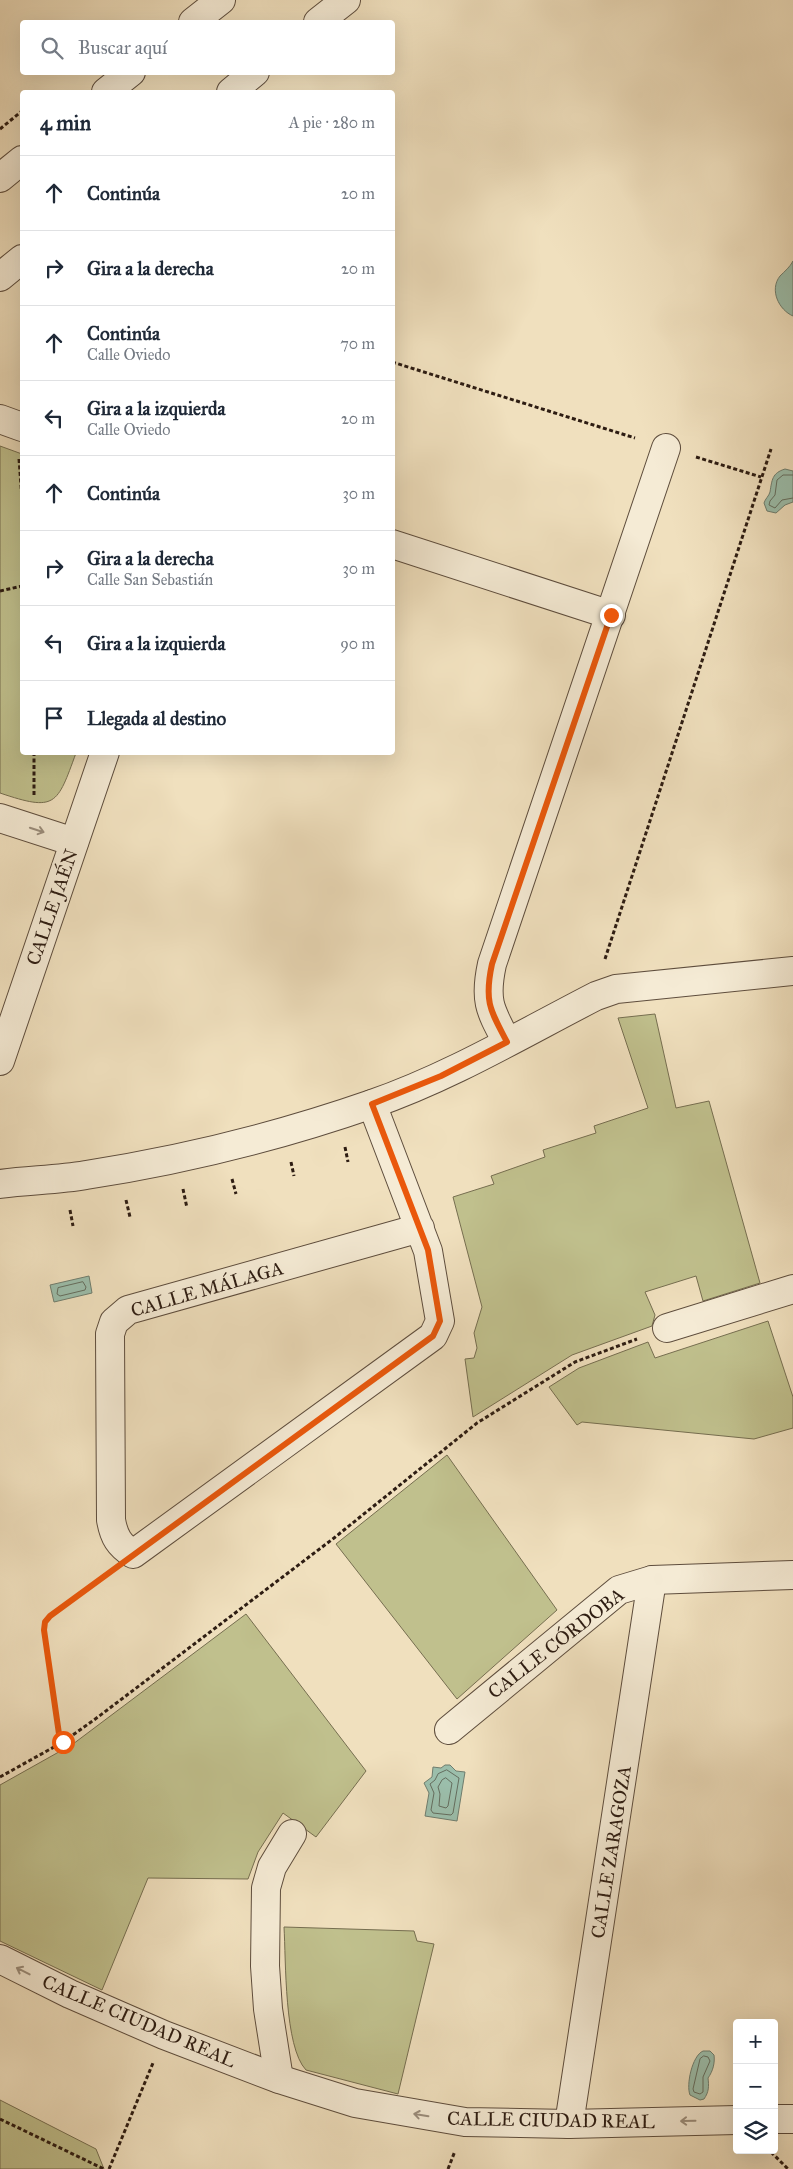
<!DOCTYPE html>
<html lang="es">
<meta charset="utf-8">
<style>
:root{--surface:#fff;--page:#f6f6f7;--text:#1f2937;--muted:#747a83;--line:#e0e1e3}
body{margin:0;font-family:"IM FELL Great Primer",serif;background:var(--page);color:var(--text)}
.controls{position:absolute;right:15px;bottom:15px;display:grid;overflow:hidden;border-radius:5px;box-shadow:0 5px 20px #0002}
.controls button{width:45px;height:45px;display:grid;place-items:center;padding:0;border:0;border-bottom:1px solid var(--line);background:var(--surface);color:var(--text);font:25px sans-serif}
.stop{position:absolute;width:15px;height:15px;margin:-11px;border:4px solid #ea580c;border-radius:50%;background:#fff}
.stop.end{background:#ea580c;border-color:#fff;box-shadow:0 1px 5px #0008}
.list{margin:0;padding:0;list-style:none}
h2{display:flex;justify-content:space-between;align-items:center;height:65px;margin:0;padding:0 20px;font-size:21px}
h2 small{font-size:16px;font-weight:400;color:var(--muted)}
.list li{display:grid;grid-template-columns:32px 1fr auto;gap:15px;align-items:center;box-sizing:border-box;height:75px;padding:0 20px;border-top:1px solid var(--line)}
.list b{display:block;font-size:19px;white-space:nowrap}
.list p{margin:0;font-size:16px;white-space:nowrap;color:var(--muted)}
.list em{font-size:16px;font-style:normal;color:var(--muted)}
.icon{flex:none;width:28px;height:28px;fill:none;stroke:currentColor;stroke-width:2;stroke-linecap:round;stroke-linejoin:round}
.map{position:relative;flex:none;width:793px;height:2169px;overflow:hidden}
.search{position:absolute;background:var(--surface);box-shadow:0 5px 20px #0002;left:20px;top:20px;width:375px;height:55px;display:flex;align-items:center;gap:12px;box-sizing:border-box;padding:0 18px;border-radius:5px;color:var(--muted);font-size:19px}
.panel{position:absolute;background:var(--surface);box-shadow:0 5px 20px #0002;left:20px;top:90px;width:375px;height:665px;border-radius:5px}
.map>svg:first-child{display:block}
.green{fill:#c0c08d;stroke:#766e50}
.water{fill:#9bbeab;stroke:#6f7d6e}
.lines{fill:none;stroke-linecap:round;stroke-linejoin:round}
.shore{stroke:#646d5e;stroke-width:1}
.minor-casing{stroke:#5e4d3d;stroke-width:30}
.path{stroke:#2d1c12;stroke-width:3;stroke-dasharray:4 2.5;stroke-linecap:butt}
.minor{stroke:#f5ebd5;stroke-width:28}
.oneway{stroke:#9b8e7d}
.route{stroke:#ea580c;stroke-width:6}
.labels{text-anchor:middle;dominant-baseline:central;stroke-width:4.5;stroke-linejoin:round;paint-order:stroke}
.street-label{font-size:19px;fill:#2d1c12;stroke:#f5ebd5}
</style>
<div class="map">
<svg width="793" height="2169" viewBox="0 0 793 2169">
<rect width="100%" height="100%" fill="#f0e0be"/>
<filter id="stains"><feTurbulence type="fractalNoise" baseFrequency=".004" numOctaves="4"/><feColorMatrix values="0 0 0 0 .2 0 0 0 0 .09 0 0 0 0 .02 0 0 0 .5 -.17"/></filter>
<radialGradient id="worn" r=".72"><stop offset=".6" stop-color="#630" stop-opacity="0"/><stop offset="1" stop-color="#630" stop-opacity=".3"/></radialGradient>
<g class="green">
<path d="M0,446L22,454V752L76,753C57,805 56,812 0,793Z"/>
<path d="M655,1014L676,1108L709,1101L760,1283L703,1301L696,1276L645,1292L655,1315L652,1326L572,1355L473,1417L465,1359L474,1358L477,1348L474,1333L482,1307L453,1197L494,1184L491,1176L545,1157L543,1150L596,1133L594,1126L648,1108L618,1018Z"/>
<path d="M768,1321L793,1397V1428L754,1439L582,1422L577,1425L549,1387L579,1368L648,1342L655,1358Z"/>
<path d="M447,1455L557,1610L457,1699L336,1544Z"/>
<path d="M246,1614L366,1771L316,1837L283,1813L258,1852L248,1879L148,1878L102,1990L0,1941V1785L73,1744Z"/>
<path d="M284,1927L414,1931L417,1941L434,1944L398,2094L306,2070C284,2047 286,1960 284,1927Z"/>
<path d="M0,2100L96,2149L104,2169H0Z"/>
</g>
<g class="water">
<path d="M793,261V316C779,310 769,290 780,276C785,271 790,267 793,261Z"/>
<path d="M785,469L793,471V502L785,505L776,513L767,511L764,503C765,499 769,496 770,492C772,480 772,473 785,469Z"/>
<path d="M89,1276L92,1293L54,1302L50,1285Z"/>
<path d="M445,1765H450L456,1771L465,1772L457,1821L425,1816L429,1793L424,1783L432,1777L433,1767L441,1768Z"/>
<path d="M703,2051H710L714,2055C715,2063 713,2071 708,2078C709,2086 709,2092 704,2099L700,2100L690,2095C686,2085 692,2056 703,2051Z"/>
</g>
<g class="lines">
<g class="shore">
<path d="M793,475H783L777,480L775,495L770,501L769,505L775,508L782,500L793,498"/>
<path d="M83,1282L86,1287L85,1290L60,1296L57,1294L58,1288Z"/>
<path d="M447,1770L459,1778L453,1813L451,1815L433,1813L431,1810L434,1793L430,1784L435,1780L438,1774Z"/>
<path d="M446,1778L452,1783L448,1806L446,1808L439,1806L440,1794L438,1787L442,1780Z"/>
<path d="M704,2056L708,2057L710,2061L703,2077V2092L700,2094L694,2092L693,2089L700,2059Z"/>
</g>
<g class="minor-casing">
<g id="minor">
<path d="M193,22L221,0"/>
<path d="M318,22L346,0"/>
<path d="M106,92L131,72"/>
<path d="M231,92L255,72"/>
<path d="M0,178L22,160"/>
<path d="M0,277L22,259"/>
<path d="M0,419L22,427"/>
<path d="M392,544L611,615"/>
<path d="M0,818L74,842"/>
<path d="M507,1042C490,1010 484,1001 492,964L666,448"/>
<path d="M0,1061L105,752"/>
<path d="M372,1104L428,1251L440,1321L433,1336L133,1554C119,1545 114,1537 111,1520L110,1334L114,1322L128,1310L420,1228"/>
<path d="M0,1184C29,1180 58,1180 86,1175C183,1160 280,1136 372,1104C450,1077 522,1034 596,996L616,989L793,971"/>
<path d="M667,1328L793,1289"/>
<path d="M449,1730L619,1590L652,1580L793,1575"/>
<path d="M0,1959L70,1994L164,2035L279,2079L355,2103L465,2122L569,2124L737,2120"/>
<path d="M279,2079L268,2009L265,1966L266,1888L272,1867L292,1834"/>
<path d="M774,2119H793"/>
<path d="M569,2124L652,1580"/>
</g>
</g>
<g class="path">
<path d="M0,129L22,111"/>
<path d="M392,362L635,438"/>
<path d="M696,457L761,477"/>
<path d="M19,459L22,499"/>
<path d="M0,591L22,586"/>
<path d="M34,752V797"/>
<path d="M605,959L771,449"/>
<path d="M345,1147L348,1162"/>
<path d="M291,1162L294,1176"/>
<path d="M232,1179L236,1194"/>
<path d="M183,1189L187,1208"/>
<path d="M126,1200L130,1217"/>
<path d="M70,1210L73,1226"/>
<path d="M63,1742L59,1734L44,1630L45,1622L50,1616L106,1574"/>
<path d="M0,1777L63,1742L98,1717L334,1538L477,1423L575,1362L637,1339"/>
<path d="M0,2119L104,2169"/>
<path d="M771,2152L788,2169"/>
<path d="M109,2169L153,2063"/>
<path d="M448,2169L455,2151"/>
</g>
<use href="#minor" class="minor"/>
</g>
<defs><path id="oneway-shaft" d="M-6 0H5M1.5-3L5.5 0L1.5 3" fill="none" stroke-width="1.6" stroke-linecap="round" stroke-linejoin="round" transform="scale(1.25)"/></defs>
<g class="oneway">
<use href="#oneway-shaft" transform="translate(37 830) rotate(18)"/>
<use href="#oneway-shaft" transform="translate(23 1971) rotate(-153)"/>
<use href="#oneway-shaft" transform="translate(421 2115) rotate(-171)"/>
<use href="#oneway-shaft" transform="translate(688 2121) rotate(179)"/>
</g>
<g class="lines">
<path class="route" d="M63,1742L59,1734L44,1630L45,1622L50,1616L433,1336L440,1321L428,1250L372,1104L441,1076L507,1042C490,1010 484,1001 492,964L611,615"/>
</g>
<g class="labels">
<g class="street-label">
<text transform="translate(52 907) rotate(-71)">CALLE JAÉN</text>
<text transform="translate(207 1289) rotate(-16)">CALLE MÁLAGA</text>
<text transform="translate(556 1643) rotate(-38)">CALLE CÓRDOBA</text>
<text transform="translate(611 1852) rotate(-81)">CALLE ZARAGOZA</text>
<text transform="translate(139 2021) rotate(23)">CALLE CIUDAD REAL</text>
<text transform="translate(551 2120) rotate(1)">CALLE CIUDAD REAL</text>
</g>
</g>
<rect width="100%" height="100%" filter="url(#stains)"/>
<rect width="100%" height="100%" fill="url(#worn)"/>
</svg>
<div class="controls">
<button>+</button>
<button>−</button>
<button><svg class="icon" aria-label="layers" viewBox="0 0 24 24"><path d="M12 4l9 5-9 5-9-5zM3 14l9 5 9-5"/></svg></button>
</div>
<div class="stop" style="left:63px;top:1742px"></div>
<div class="stop end" style="left:611px;top:615px"></div>
<div class="search"><svg class="icon" aria-label="search" viewBox="0 0 24 24"><circle cx="10" cy="10" r="6"/><path d="M15 15l6 6"/></svg>Buscar aquí</div>
<section class="panel">
<h2>4 min<small>A pie · 280 m</small></h2>
<ul class="list">
<li><svg class="icon" aria-label="ahead" viewBox="0 0 24 24"><path d="M12 20V5M6 11l6-6 6 6"/></svg><div><b>Continúa</b></div><em>20 m</em></li>
<li><svg class="icon" aria-label="right" viewBox="0 0 24 24"><path d="M7 20v-9h11M14 6l5 5-5 5"/></svg><div><b>Gira a la derecha</b></div><em>20 m</em></li>
<li><svg class="icon" aria-label="ahead" viewBox="0 0 24 24"><path d="M12 20V5M6 11l6-6 6 6"/></svg><div><b>Continúa</b><p>Calle Oviedo</p></div><em>70 m</em></li>
<li><svg class="icon" aria-label="left" viewBox="0 0 24 24"><path d="M17 20v-9H6M10 6l-5 5 5 5"/></svg><div><b>Gira a la izquierda</b><p>Calle Oviedo</p></div><em>20 m</em></li>
<li><svg class="icon" aria-label="ahead" viewBox="0 0 24 24"><path d="M12 20V5M6 11l6-6 6 6"/></svg><div><b>Continúa</b></div><em>30 m</em></li>
<li><svg class="icon" aria-label="right" viewBox="0 0 24 24"><path d="M7 20v-9h11M14 6l5 5-5 5"/></svg><div><b>Gira a la derecha</b><p>Calle San Sebastián</p></div><em>30 m</em></li>
<li><svg class="icon" aria-label="left" viewBox="0 0 24 24"><path d="M17 20v-9H6M10 6l-5 5 5 5"/></svg><div><b>Gira a la izquierda</b></div><em>90 m</em></li>
<li><svg class="icon" aria-label="arrive" viewBox="0 0 24 24"><path d="M6 21V4h12l-3 4 3 4H6"/></svg><div><b>Llegada al destino</b></div></li>
</ul>
</section>
</div>
